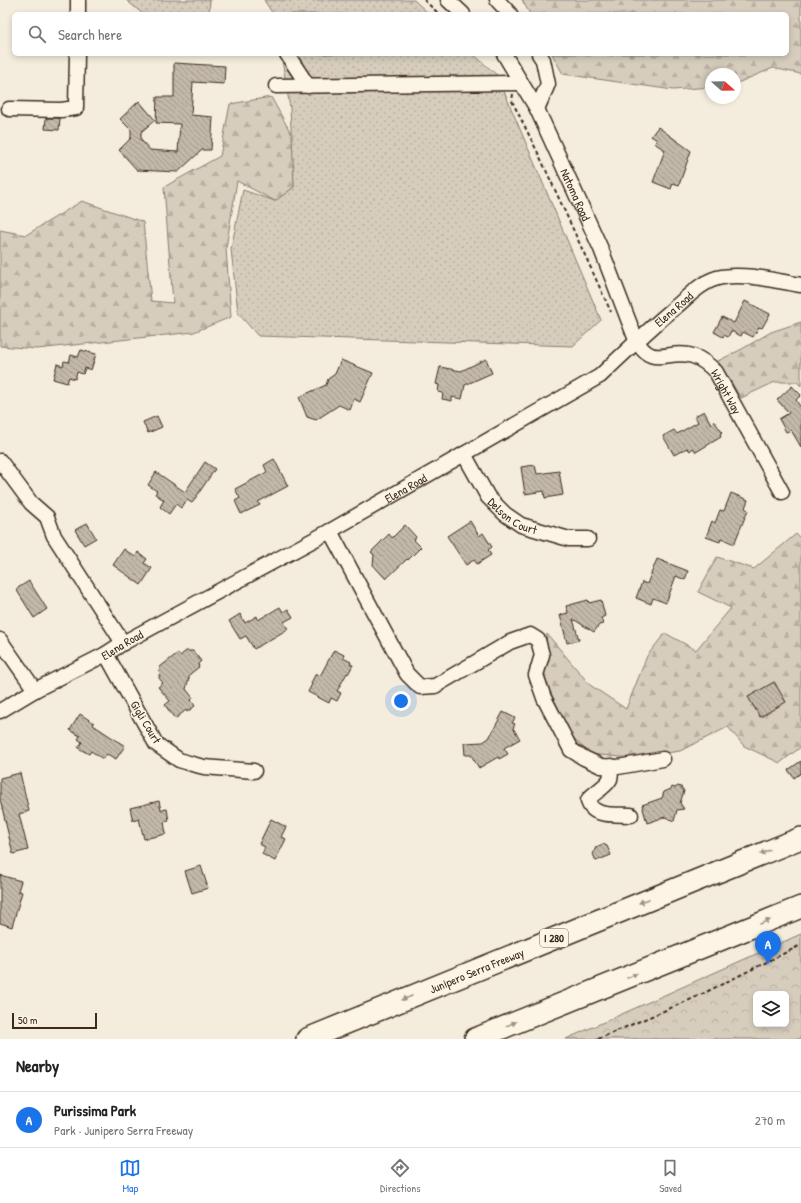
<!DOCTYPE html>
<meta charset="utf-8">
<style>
:root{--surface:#fff;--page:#f6f6f6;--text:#222;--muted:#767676;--line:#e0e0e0;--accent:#1a73e8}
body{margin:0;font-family:"Patrick Hand",sans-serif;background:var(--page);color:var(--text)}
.controls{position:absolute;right:12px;bottom:12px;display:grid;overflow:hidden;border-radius:6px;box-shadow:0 2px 6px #0003}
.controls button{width:36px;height:36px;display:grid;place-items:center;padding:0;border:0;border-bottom:1px solid var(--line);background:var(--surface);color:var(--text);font:20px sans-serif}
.compass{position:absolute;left:705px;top:68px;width:36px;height:36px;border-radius:50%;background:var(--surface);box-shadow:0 2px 6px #0003;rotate:110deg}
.scale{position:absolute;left:12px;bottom:10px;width:85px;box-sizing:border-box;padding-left:4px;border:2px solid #3b2a1e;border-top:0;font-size:11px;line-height:14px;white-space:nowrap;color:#3b2a1e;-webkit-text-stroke:3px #fcf5e5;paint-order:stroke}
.you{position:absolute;left:401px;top:701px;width:14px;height:14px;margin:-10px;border:3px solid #fff;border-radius:50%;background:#1a73e8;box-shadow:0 0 0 6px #1a73e833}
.badge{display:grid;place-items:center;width:26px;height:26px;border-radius:50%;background:var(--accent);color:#fff;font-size:13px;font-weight:700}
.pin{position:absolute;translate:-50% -33px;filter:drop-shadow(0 1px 2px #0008)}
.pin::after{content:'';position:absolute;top:21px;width:14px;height:12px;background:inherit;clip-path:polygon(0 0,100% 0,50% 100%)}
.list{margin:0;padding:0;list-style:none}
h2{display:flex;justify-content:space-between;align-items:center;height:52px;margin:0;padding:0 16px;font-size:17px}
h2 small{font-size:13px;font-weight:400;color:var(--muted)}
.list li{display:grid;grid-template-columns:26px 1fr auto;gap:12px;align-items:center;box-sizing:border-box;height:56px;padding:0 16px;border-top:1px solid var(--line)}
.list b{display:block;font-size:15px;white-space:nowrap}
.list p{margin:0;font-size:13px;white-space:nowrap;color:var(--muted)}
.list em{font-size:13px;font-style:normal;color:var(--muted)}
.icon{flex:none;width:22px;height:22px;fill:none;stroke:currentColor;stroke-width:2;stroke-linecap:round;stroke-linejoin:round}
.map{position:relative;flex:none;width:801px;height:1039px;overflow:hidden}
.search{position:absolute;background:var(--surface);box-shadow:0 2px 6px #0003;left:12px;right:12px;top:12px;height:44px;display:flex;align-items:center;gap:10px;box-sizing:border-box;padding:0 14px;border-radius:6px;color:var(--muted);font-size:15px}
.sheet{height:108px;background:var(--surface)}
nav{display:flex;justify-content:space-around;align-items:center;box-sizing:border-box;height:56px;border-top:1px solid var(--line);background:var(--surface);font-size:11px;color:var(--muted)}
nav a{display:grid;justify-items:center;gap:2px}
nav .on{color:var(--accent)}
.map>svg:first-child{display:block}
.grass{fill:url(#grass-dots);stroke:#887c6e}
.forest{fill:url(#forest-firs);stroke:#887c6e}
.park{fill:url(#park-crowns);stroke:#887c6e;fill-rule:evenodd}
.building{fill:url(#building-back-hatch);stroke:#3b2a1e}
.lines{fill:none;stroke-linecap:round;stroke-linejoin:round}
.minor-casing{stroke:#3b2a1e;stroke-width:17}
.highway-casing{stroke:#3b2a1e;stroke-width:24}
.path{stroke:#3b2a1e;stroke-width:2;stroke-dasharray:4 3;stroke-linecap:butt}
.minor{stroke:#fcf5e5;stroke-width:14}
.highway{stroke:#fcf5e5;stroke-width:21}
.oneway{fill:#9c9082}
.labels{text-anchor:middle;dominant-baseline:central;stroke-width:3;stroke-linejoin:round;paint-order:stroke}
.shield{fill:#fcf5e5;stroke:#75675a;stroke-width:1}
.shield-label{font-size:11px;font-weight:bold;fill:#3b2a1e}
.street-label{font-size:12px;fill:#3b2a1e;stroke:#fcf5e5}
</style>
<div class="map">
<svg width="801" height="1039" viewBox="0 0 801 1039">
<defs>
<pattern id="grass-dots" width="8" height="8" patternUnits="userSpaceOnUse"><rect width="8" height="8" fill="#d6cdbd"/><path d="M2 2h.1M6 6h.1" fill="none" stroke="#b9b0a2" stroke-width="1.8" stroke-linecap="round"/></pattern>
<pattern id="forest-firs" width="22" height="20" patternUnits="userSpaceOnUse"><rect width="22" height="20" fill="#d6cdbd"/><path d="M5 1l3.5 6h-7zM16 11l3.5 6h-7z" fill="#b9b0a2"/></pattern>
<pattern id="park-crowns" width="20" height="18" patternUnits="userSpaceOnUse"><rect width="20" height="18" fill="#d6cdbd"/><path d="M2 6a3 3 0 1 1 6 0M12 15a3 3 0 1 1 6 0" fill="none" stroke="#b9b0a2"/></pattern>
<pattern id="building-back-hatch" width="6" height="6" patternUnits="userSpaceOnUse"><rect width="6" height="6" fill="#c3b9aa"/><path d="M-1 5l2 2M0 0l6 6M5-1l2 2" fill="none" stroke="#a0978a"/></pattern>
</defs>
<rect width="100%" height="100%" fill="#f4eddd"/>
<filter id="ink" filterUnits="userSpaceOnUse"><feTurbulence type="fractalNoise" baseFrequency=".025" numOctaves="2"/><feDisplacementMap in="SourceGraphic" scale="8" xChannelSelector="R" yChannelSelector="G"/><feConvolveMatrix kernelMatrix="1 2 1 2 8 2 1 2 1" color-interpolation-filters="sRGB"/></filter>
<g filter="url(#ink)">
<g class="grass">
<path d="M126,0H210L209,13L143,14Z"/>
<path d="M264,0H414L429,14H273Z"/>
<path d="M281,54H473L497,75L601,320L573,346L258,336L238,313L231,249L243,190L275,201L294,187L290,108Z"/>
</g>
<g class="forest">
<path d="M522,0H801V74L773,68L735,84V74H711V87L673,90L563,74L552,54H787V14H530Z"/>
<path d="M271,97L292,135L294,187L275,201L237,181L226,248L231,317L194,332L37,349L0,346V230L26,235L82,201L143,222L151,301L173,303L164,187L220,156L230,104Z"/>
<path d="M801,322V386L797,382H775L741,398L718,361L742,349L771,332Z"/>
<path d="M796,534L801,539V747L780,763L744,746L728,727L680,751L632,758L589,754L571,735L550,691L543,671L547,634L590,685L626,709L647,656L665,633L696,650L731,608L698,592L717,557L754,569Z"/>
</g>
<path class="park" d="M801,934V1039H566ZM756,994H786V1024H756Z"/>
<g class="building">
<path d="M174,63L225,66L224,84L193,82L191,115L213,117L211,150H202L178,172L137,170L119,150L131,138V130L120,119L139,101L155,120L141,132V140L150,150L178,152L180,124L156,123L157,97H174Z"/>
<path d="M46,118H60L59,130L45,129Z"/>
<path d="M658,127L691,151L679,185L673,183L671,189L653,182L665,150L654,143L657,140L651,136Z"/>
<path d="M745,301L770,314L762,328L759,327L753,337L743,332L741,336L731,331L728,337L724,335L723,337L714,332L722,317L734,323Z"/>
<path d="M81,350L96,354L91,370L85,368L83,374L77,372L75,379L69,377L67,383L53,379L57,364L63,366L64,361L69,362L71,355L78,357Z"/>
<path d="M486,359L492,373L465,385L462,399L452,397V401L442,399L443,393L438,392L439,385L436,384L440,367L461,371Z"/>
<path d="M341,360L373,373L360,402L354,399L350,410L339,405L316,420L307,417L299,397L326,385L328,379L335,374Z"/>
<path d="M792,386L801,395L796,400L801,408V447L791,430L786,432L779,419L789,413L777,400Z"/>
<path d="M704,411L711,424L714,421L722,432L720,434L721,437L696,452L693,448L690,451L687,448L674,455L663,436L674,430L677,434L698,422L695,416Z"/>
<path d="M157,416L162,427L148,433L143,422Z"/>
<path d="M274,459L288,486L258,502L260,505L241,514L235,501L240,498L235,489L267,472L264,465Z"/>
<path d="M205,462L215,469L192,503L187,500L181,508L176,504L169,514L160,507L164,500L155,494L157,491L148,485L156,472L185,492Z"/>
<path d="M535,465L537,474L559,471L563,495L545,498L544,491L525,494L521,467Z"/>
<path d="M731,493L748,500L745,508L748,510L734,544L721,538L720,542L706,537L712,521L715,523L720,510L724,511Z"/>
<path d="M470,521L479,536L483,533L492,547L488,550L491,555L477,564L474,560L466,565L447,536Z"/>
<path d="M87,523L96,538L84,545L75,530Z"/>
<path d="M405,525L416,537L414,540L421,547L408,560L407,559L386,579L373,565L374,555L371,552L389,534L392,538Z"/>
<path d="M124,549L135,557L138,552L147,559L144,563L152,568L141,585L113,565Z"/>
<path d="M657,559L688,571L685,580L676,576L666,603L653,598L651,604L636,598L642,582L647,584Z"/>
<path d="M29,581L47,609L34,618L16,589Z"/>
<path d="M588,600L589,603L601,600L605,616L601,618L603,624L599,625L594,632L573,619L579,640L567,643L560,615L568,613L566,606Z"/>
<path d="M280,607L283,612L288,609L293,617L284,622L288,629L254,649L246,636L240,639L229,621L240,614L245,623L257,616L258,620Z"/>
<path d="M334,650L344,655L343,658L351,662L350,664L353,665L348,674L347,673L337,691L341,693L337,701L331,698L329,703L308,692L312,684L311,683L316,673L320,676Z"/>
<path d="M186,651H193L201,661L198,664L199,667L190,674L186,689L193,698L191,700L195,706L187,712L186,710L175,719L165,705L170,701L158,687L163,683L159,678L160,667L178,653L180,656Z"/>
<path d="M774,682L786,702L760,717L748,697Z"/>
<path d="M503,712L515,718L512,723L515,724L513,728L520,739L504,748L508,754L499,759L498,757L479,768L471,755H465L464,743L483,742L489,738Z"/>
<path d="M80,714L94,723L93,725L125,746L116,759L107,754L103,759L91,751L89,754L78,748L82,742L78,739L80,736L70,730Z"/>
<path d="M801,761V773L794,778L788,770Z"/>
<path d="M20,773L29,811L19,814L28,850L13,854L0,799V778Z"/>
<path d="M678,786L681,787L684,791L680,803L684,809L677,810L674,821L665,817L647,823L642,805L662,798L664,792L671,789L672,787L675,788Z"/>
<path d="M159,801L161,810L167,809L169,821L164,822L166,834L144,839L139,819L133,821L130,808Z"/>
<path d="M271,819L286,827L281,837L286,839L275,861L262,854L265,847L259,844Z"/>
<path d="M603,844L607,846L611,855L596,861L593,854L596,847Z"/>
<path d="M201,866L208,888L192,893L185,871Z"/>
<path d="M0,875L21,881L18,891L22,892L12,927L0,923Z"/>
</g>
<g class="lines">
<g class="minor-casing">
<g id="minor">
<path d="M448,0L463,14"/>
<path d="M497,0L510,14"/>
<path d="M78,14V0"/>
<path d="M287,54L308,86"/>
<path id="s1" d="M504,54L537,109L601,249L636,340C653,370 668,348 693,356C702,359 709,365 716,372L782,492"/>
<path d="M276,86L521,83"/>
<path d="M9,109L61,110L76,108L77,54"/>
<path d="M537,109L548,84L543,60L539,54"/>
<path id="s2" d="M464,454L488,497L505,514L521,525L569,539H588"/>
<path d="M0,461L31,503L47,517L54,536L123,643"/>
<path d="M330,531L407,674L420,687L435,686L510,642L530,635L538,640L542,655L536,675L544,698L571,750L584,758L601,766L618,767L663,759"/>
<path d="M0,640L35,690"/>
<path d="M106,654L156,744L179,760L192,764L204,767L254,771"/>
<path id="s3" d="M0,711L35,690L106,654L123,643L330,531L600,376C624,353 647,331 672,310C687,298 702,280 722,277C748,273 776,281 801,285"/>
<path d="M611,766C611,770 611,776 610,779C605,788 594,792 588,800C591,818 617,814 631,815"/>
</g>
</g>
<g class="highway-casing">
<g id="highway">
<path id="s4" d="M307,1039L801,838"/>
<path d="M475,1039L801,907"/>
</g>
</g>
<g class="path">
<path d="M424,0L439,14"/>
<path d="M513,94L512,101L539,155L611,312"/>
<path d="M598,1039L694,998L801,945"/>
</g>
<use href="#minor" class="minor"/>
<use href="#highway" class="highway"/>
</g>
<defs><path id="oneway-solid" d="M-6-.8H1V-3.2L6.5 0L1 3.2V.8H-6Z"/></defs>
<g class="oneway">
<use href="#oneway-solid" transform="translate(765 852) rotate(158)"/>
<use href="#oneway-solid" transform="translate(644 901) rotate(158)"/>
<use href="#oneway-solid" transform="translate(765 922) rotate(-22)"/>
<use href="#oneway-solid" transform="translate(632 976) rotate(-22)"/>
<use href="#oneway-solid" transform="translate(407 998) rotate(158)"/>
<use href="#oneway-solid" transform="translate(511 1024) rotate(-22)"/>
</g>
</g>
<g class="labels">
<rect class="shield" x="540" y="929" width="28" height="18" rx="3"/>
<g class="shield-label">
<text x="554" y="938">I 280</text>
</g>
<g class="street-label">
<text stroke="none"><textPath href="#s1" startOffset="158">Natoma Road</textPath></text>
<text stroke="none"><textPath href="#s3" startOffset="787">Elena Road</textPath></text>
<text stroke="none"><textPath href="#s1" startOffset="430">Wright Way</textPath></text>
<text stroke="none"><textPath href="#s3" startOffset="463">Elena Road</textPath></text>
<text stroke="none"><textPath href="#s2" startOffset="81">Delson Court</textPath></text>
<text stroke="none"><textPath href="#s3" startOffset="139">Elena Road</textPath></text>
<text transform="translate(146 722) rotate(59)">Gigli Court</text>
<text stroke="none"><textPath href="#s4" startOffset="183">Junipero Serra Freeway</textPath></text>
</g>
</g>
</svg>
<div class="controls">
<button><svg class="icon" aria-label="layers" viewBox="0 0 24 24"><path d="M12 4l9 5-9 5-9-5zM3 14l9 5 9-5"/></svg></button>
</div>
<svg class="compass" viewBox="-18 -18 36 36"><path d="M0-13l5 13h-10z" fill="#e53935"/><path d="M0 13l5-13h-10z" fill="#767676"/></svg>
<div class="scale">50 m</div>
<div class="you"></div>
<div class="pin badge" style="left:768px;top:964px">A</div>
<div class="search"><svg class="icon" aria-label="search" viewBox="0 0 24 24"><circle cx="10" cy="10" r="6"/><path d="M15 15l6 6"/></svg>Search here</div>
</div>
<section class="sheet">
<h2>Nearby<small></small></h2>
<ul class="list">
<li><span class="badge">A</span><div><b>Purissima Park</b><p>Park · Junipero Serra Freeway</p></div><em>270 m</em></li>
</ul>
</section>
<nav>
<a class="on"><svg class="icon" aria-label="map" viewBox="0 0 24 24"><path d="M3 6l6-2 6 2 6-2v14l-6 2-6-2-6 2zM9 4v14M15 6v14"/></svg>Map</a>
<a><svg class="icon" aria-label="directions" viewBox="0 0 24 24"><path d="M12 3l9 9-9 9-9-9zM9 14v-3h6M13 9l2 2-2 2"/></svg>Directions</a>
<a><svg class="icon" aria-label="saved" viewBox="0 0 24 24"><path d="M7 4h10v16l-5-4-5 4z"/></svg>Saved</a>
</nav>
